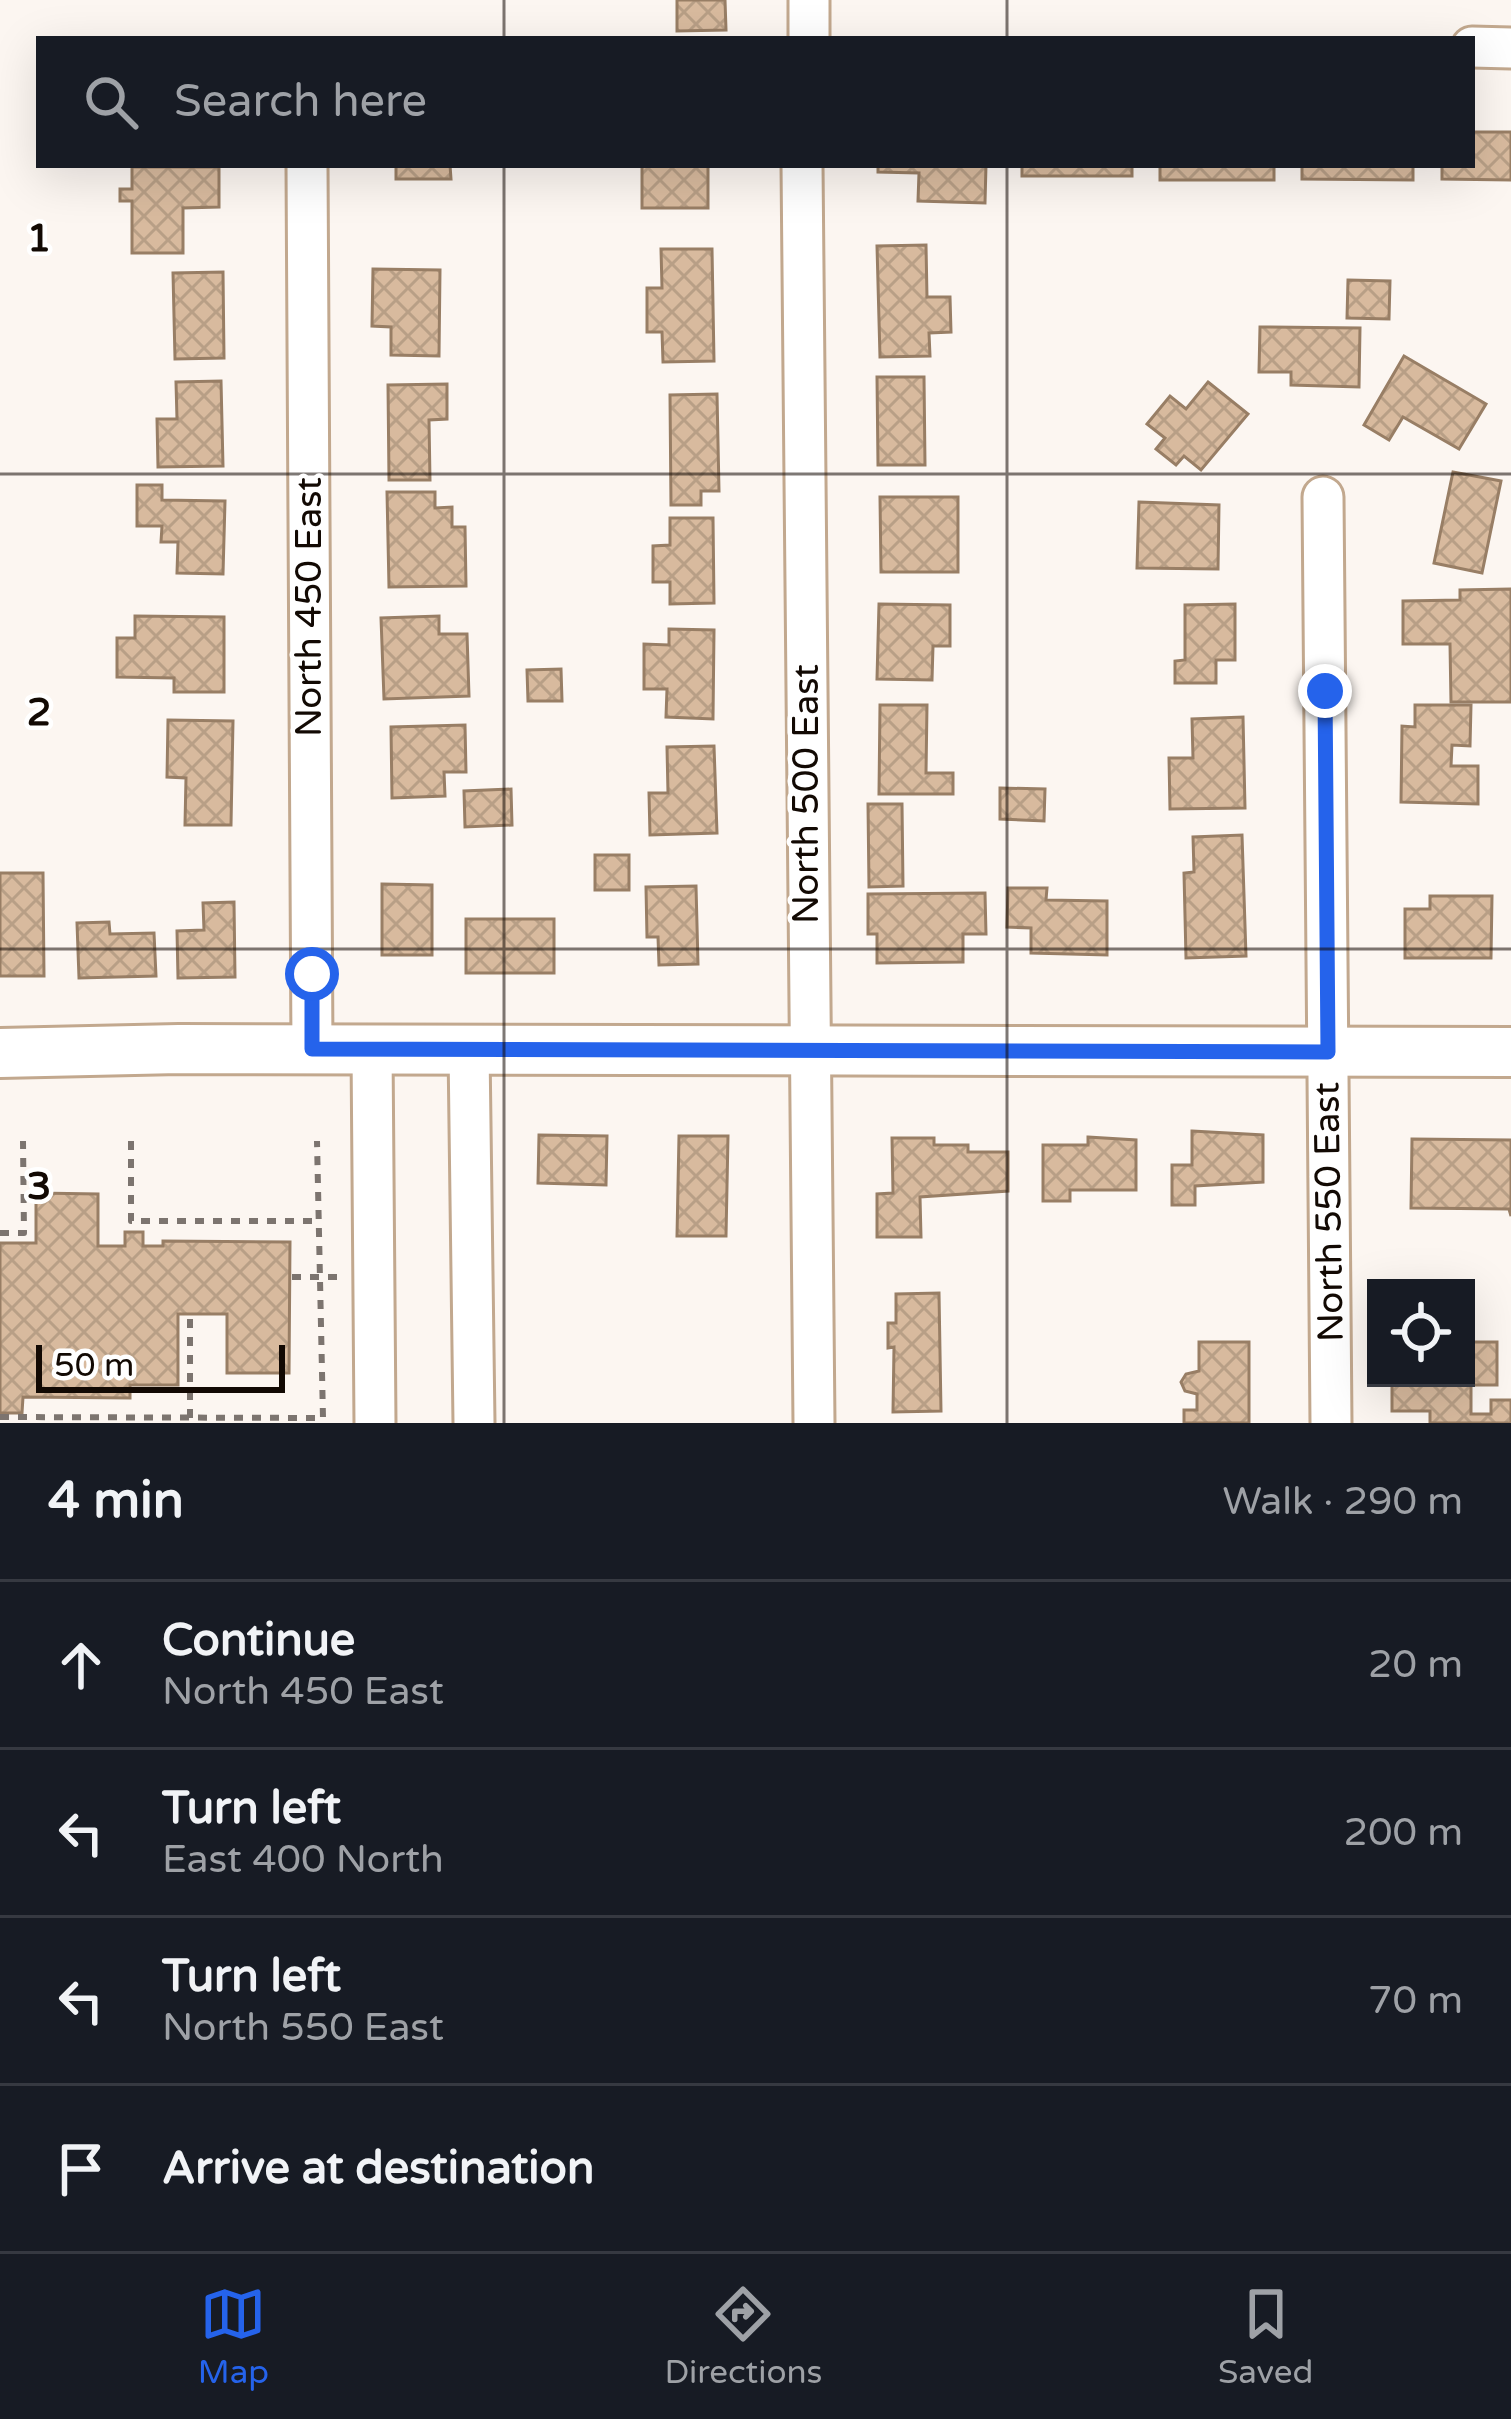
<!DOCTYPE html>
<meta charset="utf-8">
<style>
:root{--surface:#171b24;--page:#20242c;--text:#f1f3f6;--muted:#9ea1a6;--line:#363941;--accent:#2563eb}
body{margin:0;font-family:"Varela Round",sans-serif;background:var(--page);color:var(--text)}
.controls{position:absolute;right:36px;bottom:36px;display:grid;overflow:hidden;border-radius:0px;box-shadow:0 12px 48px #0002}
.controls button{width:108px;height:108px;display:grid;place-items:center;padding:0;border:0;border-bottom:3px solid var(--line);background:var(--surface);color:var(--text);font:60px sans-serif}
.scale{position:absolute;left:36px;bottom:30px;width:249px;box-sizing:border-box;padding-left:12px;border:6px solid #120903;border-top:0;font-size:33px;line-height:42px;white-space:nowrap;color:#120903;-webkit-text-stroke:9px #fff;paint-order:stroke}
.stop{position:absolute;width:36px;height:36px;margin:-27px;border:9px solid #2563eb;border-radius:50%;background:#fff}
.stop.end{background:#2563eb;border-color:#fff;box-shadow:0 3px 12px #0008}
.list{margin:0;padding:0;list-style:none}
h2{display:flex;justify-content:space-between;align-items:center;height:156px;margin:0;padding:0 48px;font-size:51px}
h2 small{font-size:39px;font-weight:400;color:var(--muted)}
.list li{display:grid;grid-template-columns:78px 1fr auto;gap:36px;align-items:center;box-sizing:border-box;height:168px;padding:0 48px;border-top:3px solid var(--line)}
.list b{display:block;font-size:45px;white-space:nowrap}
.list p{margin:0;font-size:39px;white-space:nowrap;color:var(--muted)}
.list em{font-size:39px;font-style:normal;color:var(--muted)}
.icon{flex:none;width:66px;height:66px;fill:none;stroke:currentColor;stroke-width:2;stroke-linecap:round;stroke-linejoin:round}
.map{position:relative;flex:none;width:1511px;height:1423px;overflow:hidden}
.search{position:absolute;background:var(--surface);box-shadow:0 12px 48px #0002;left:36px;right:36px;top:36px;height:132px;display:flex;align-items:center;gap:30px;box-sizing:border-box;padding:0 42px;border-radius:0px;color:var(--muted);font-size:45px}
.sheet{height:828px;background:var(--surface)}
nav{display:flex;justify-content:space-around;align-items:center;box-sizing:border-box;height:168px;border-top:3px solid var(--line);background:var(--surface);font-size:33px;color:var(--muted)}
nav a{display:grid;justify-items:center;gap:6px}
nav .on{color:var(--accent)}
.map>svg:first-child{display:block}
.building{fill:url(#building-cross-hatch);stroke:#987e65;stroke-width:3}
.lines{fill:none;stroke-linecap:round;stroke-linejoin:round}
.minor-casing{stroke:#c2a88e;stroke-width:45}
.major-casing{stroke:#c2a88e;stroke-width:54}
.path{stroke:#7c746f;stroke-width:6;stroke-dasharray:9 9;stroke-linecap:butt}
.minor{stroke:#fff;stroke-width:39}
.major{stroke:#fff;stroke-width:48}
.route{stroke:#2563eb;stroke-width:15}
.grid{fill:none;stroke:#120903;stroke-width:3;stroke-opacity:0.55}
.labels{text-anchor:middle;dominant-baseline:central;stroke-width:9;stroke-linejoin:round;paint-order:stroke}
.street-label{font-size:36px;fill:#120903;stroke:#fff}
.grid-label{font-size:39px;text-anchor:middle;font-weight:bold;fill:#120903;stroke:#fff;stroke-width:9;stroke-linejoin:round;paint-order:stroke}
</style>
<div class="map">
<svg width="1511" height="1423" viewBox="0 0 1511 1423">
<defs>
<pattern id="building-cross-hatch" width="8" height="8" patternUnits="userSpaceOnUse" patternTransform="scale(3)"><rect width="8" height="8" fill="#d8ba9e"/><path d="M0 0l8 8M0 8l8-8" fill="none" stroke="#b89f86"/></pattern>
</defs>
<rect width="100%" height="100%" fill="#fcf6f1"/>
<g class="building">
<path d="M677,0H725L726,30L677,31Z"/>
<path d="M1472,132H1511V180L1442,179V165H1472Z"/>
<path d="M396,165H450L451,179H396Z"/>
<rect x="642" y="165" width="66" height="43"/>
<path d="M878,165H986L985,203L918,201L919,173L878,172Z"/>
<rect x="1022" y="165" width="110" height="11"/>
<rect x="1160" y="165" width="114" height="15"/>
<path d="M1302,165H1413V180L1302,179Z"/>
<path d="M132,167H219V207L183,208V253H132V201H120V189H132Z"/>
<path d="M926,245L927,297H950L951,332L929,333L930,356L880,357L877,246Z"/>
<path d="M661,249H712L714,361L663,362L662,332H647V288H662Z"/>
<path d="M373,269L440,270L439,356L391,355V327L372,326Z"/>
<path d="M223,272L224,358L175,359L173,273Z"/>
<path d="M1348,280L1390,281L1389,319L1347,318Z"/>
<path d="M1260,327L1360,328L1359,387L1291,385V372H1259Z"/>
<path d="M1404,356L1486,404L1459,449L1403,417L1389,440L1364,425Z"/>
<path d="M877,377H924L925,465H878Z"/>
<path d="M221,381L223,466L158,467L157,419H177L176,382Z"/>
<path d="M1208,382L1248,414L1201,470L1184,456L1176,465L1156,449L1165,438L1147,424L1170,396L1186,409Z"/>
<path d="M447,384V419L429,420L430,480H389L388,385Z"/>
<path d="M717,394L719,491H701V505H671L670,395Z"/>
<path d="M1453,472L1501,481L1482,573L1434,563Z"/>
<path d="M137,485H162V500L225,501L223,574L177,573L178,542H161L162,526H137Z"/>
<path d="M387,492H435V508L452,507V527H465L466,586L389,587Z"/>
<path d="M880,497H958V572H881Z"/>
<path d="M1139,502L1219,505L1218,569L1137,568Z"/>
<path d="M670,518H713L714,603L670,604V582H653V546L670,545Z"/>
<path d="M1511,589V702H1451L1450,644H1403V601L1460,600V590Z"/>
<path d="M879,604L950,605V646H933L932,680L877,679Z"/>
<path d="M1235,604V660H1216V683H1175V661L1185,660V605Z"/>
<path d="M135,616L224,617V692H174V678L117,677V638H135Z"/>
<path d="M439,616V634H467L469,696L384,699L381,618Z"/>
<path d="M669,629L714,630L713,719L666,717L667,689H644V644L669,645Z"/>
<path d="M561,669L562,701H528L527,670Z"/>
<path d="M880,705H927L926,773H953V794H879Z"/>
<path d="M1415,705H1471L1470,746L1452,745L1451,766H1478V804L1401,802L1402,726L1415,727Z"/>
<path d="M1243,717L1245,808L1170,809L1169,758H1193L1192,719Z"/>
<path d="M168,720L233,721L231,825H185L186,778L167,777Z"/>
<path d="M465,725L466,772H444L445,796L392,798L391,727Z"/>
<path d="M714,746L717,833L650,835L649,793H668L667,747Z"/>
<path d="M1000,788L1045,789L1044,821L1000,819Z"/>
<path d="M511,789L512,825L465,827L464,791Z"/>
<path d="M868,804H902L903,886L869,887Z"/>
<path d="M1242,835L1246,956L1186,958L1184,873L1194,872L1193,837Z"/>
<rect x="595" y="855" width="34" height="35"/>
<path d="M0,873H43L44,976H0Z"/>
<path d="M382,884L432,885V955H382Z"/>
<path d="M696,886L698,964L659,965L658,937H647L646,887Z"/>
<path d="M1008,888H1047L1046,900L1107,901V955L1031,953V928L1007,927Z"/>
<path d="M985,893L986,934H963V962L877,963V934H868V894Z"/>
<path d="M1430,896H1492L1491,958H1405V909H1430Z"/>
<path d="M234,902L235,977L178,978L177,931L204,930L203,903Z"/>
<rect x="466" y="919" width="88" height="54"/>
<path d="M109,922L110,934L154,933L156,976L79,978L77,923Z"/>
<path d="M1192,1131L1263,1135V1182L1195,1186V1205H1172V1165H1192Z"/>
<path d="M539,1135L607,1136L606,1185L538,1183Z"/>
<path d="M679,1136H728L726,1236H677Z"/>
<path d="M1088,1137L1136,1140V1190H1070V1201H1043V1145H1088Z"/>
<path d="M892,1138H934V1145H968V1152H1008V1191L920,1197L921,1237H877V1194L893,1193Z"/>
<path d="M1412,1139L1511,1140V1216L1509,1209L1411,1208Z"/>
<path d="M36,1193L98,1194V1246H125V1232H143V1246H163V1241L290,1242L289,1373H227V1314H178V1385H130V1398L23,1397L22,1413H0V1243H36Z"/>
<path d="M939,1293L941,1411L893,1412L894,1347L888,1348V1323H896V1294Z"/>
<path d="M1199,1342H1249V1423H1184V1410H1197V1394L1185,1391L1181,1382L1186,1374L1199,1371Z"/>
<path d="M1466,1342H1497V1385H1471V1414H1491V1400H1511V1423H1430V1411H1392V1378H1466Z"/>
</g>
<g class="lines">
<g class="minor-casing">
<g id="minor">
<path d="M809,0V39"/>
<path d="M1472,47L1511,48"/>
<path d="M307,165L312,1049"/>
<path d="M802,165L814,1423"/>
<path d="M1323,497L1331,1423"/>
<path d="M372,1050L375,1423"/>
<path d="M469,1050L474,1423"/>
</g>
</g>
<g class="major-casing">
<path id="major" d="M0,1053L179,1049L1511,1052"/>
</g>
<g class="path">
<path d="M131,1141V1221H319"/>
<path d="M0,1233H24L23,1141"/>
<path d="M292,1277H343"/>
<path d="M190,1319V1418"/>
<path d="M0,1417L323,1418L317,1141"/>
</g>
<use href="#minor" class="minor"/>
<use href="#major" class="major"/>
</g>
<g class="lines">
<path class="route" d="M312,974V1049L1328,1052L1325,691"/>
</g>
<path class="grid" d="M504,0V39M1007,0V39M504,165V1423M1007,165V1423M0,474H1511M0,949H1511"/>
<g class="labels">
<g class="street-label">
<text transform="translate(309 607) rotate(-90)">North 450 East</text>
<text transform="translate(806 794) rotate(-90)">North 500 East</text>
<text transform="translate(1329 1212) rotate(-91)">North 550 East</text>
</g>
</g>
<g class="grid-label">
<text x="39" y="251">1</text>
<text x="39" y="725">2</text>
<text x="39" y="1199">3</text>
</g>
</svg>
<div class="controls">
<button><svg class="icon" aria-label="locate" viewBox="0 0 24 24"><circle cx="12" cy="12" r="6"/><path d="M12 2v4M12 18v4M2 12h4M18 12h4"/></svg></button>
</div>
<div class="scale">50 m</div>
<div class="stop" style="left:312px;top:974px"></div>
<div class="stop end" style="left:1325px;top:691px"></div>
<div class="search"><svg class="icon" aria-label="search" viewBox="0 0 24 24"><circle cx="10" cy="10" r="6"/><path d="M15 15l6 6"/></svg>Search here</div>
</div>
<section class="sheet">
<h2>4 min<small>Walk · 290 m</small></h2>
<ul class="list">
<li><svg class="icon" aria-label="ahead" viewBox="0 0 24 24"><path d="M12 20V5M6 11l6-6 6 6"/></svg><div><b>Continue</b><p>North 450 East</p></div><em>20 m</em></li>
<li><svg class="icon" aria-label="left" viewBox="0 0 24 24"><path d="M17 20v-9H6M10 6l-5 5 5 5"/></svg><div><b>Turn left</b><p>East 400 North</p></div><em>200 m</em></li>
<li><svg class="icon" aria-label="left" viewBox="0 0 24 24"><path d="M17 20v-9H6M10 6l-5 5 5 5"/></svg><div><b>Turn left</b><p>North 550 East</p></div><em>70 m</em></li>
<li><svg class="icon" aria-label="arrive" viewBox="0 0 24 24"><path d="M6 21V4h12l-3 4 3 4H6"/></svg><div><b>Arrive at destination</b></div></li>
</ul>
</section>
<nav>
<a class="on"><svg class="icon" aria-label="map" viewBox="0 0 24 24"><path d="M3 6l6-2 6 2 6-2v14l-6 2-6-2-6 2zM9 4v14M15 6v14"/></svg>Map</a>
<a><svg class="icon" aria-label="directions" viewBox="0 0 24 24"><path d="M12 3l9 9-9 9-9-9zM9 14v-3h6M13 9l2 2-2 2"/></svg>Directions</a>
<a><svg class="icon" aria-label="saved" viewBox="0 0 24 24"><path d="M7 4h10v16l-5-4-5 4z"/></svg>Saved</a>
</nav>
